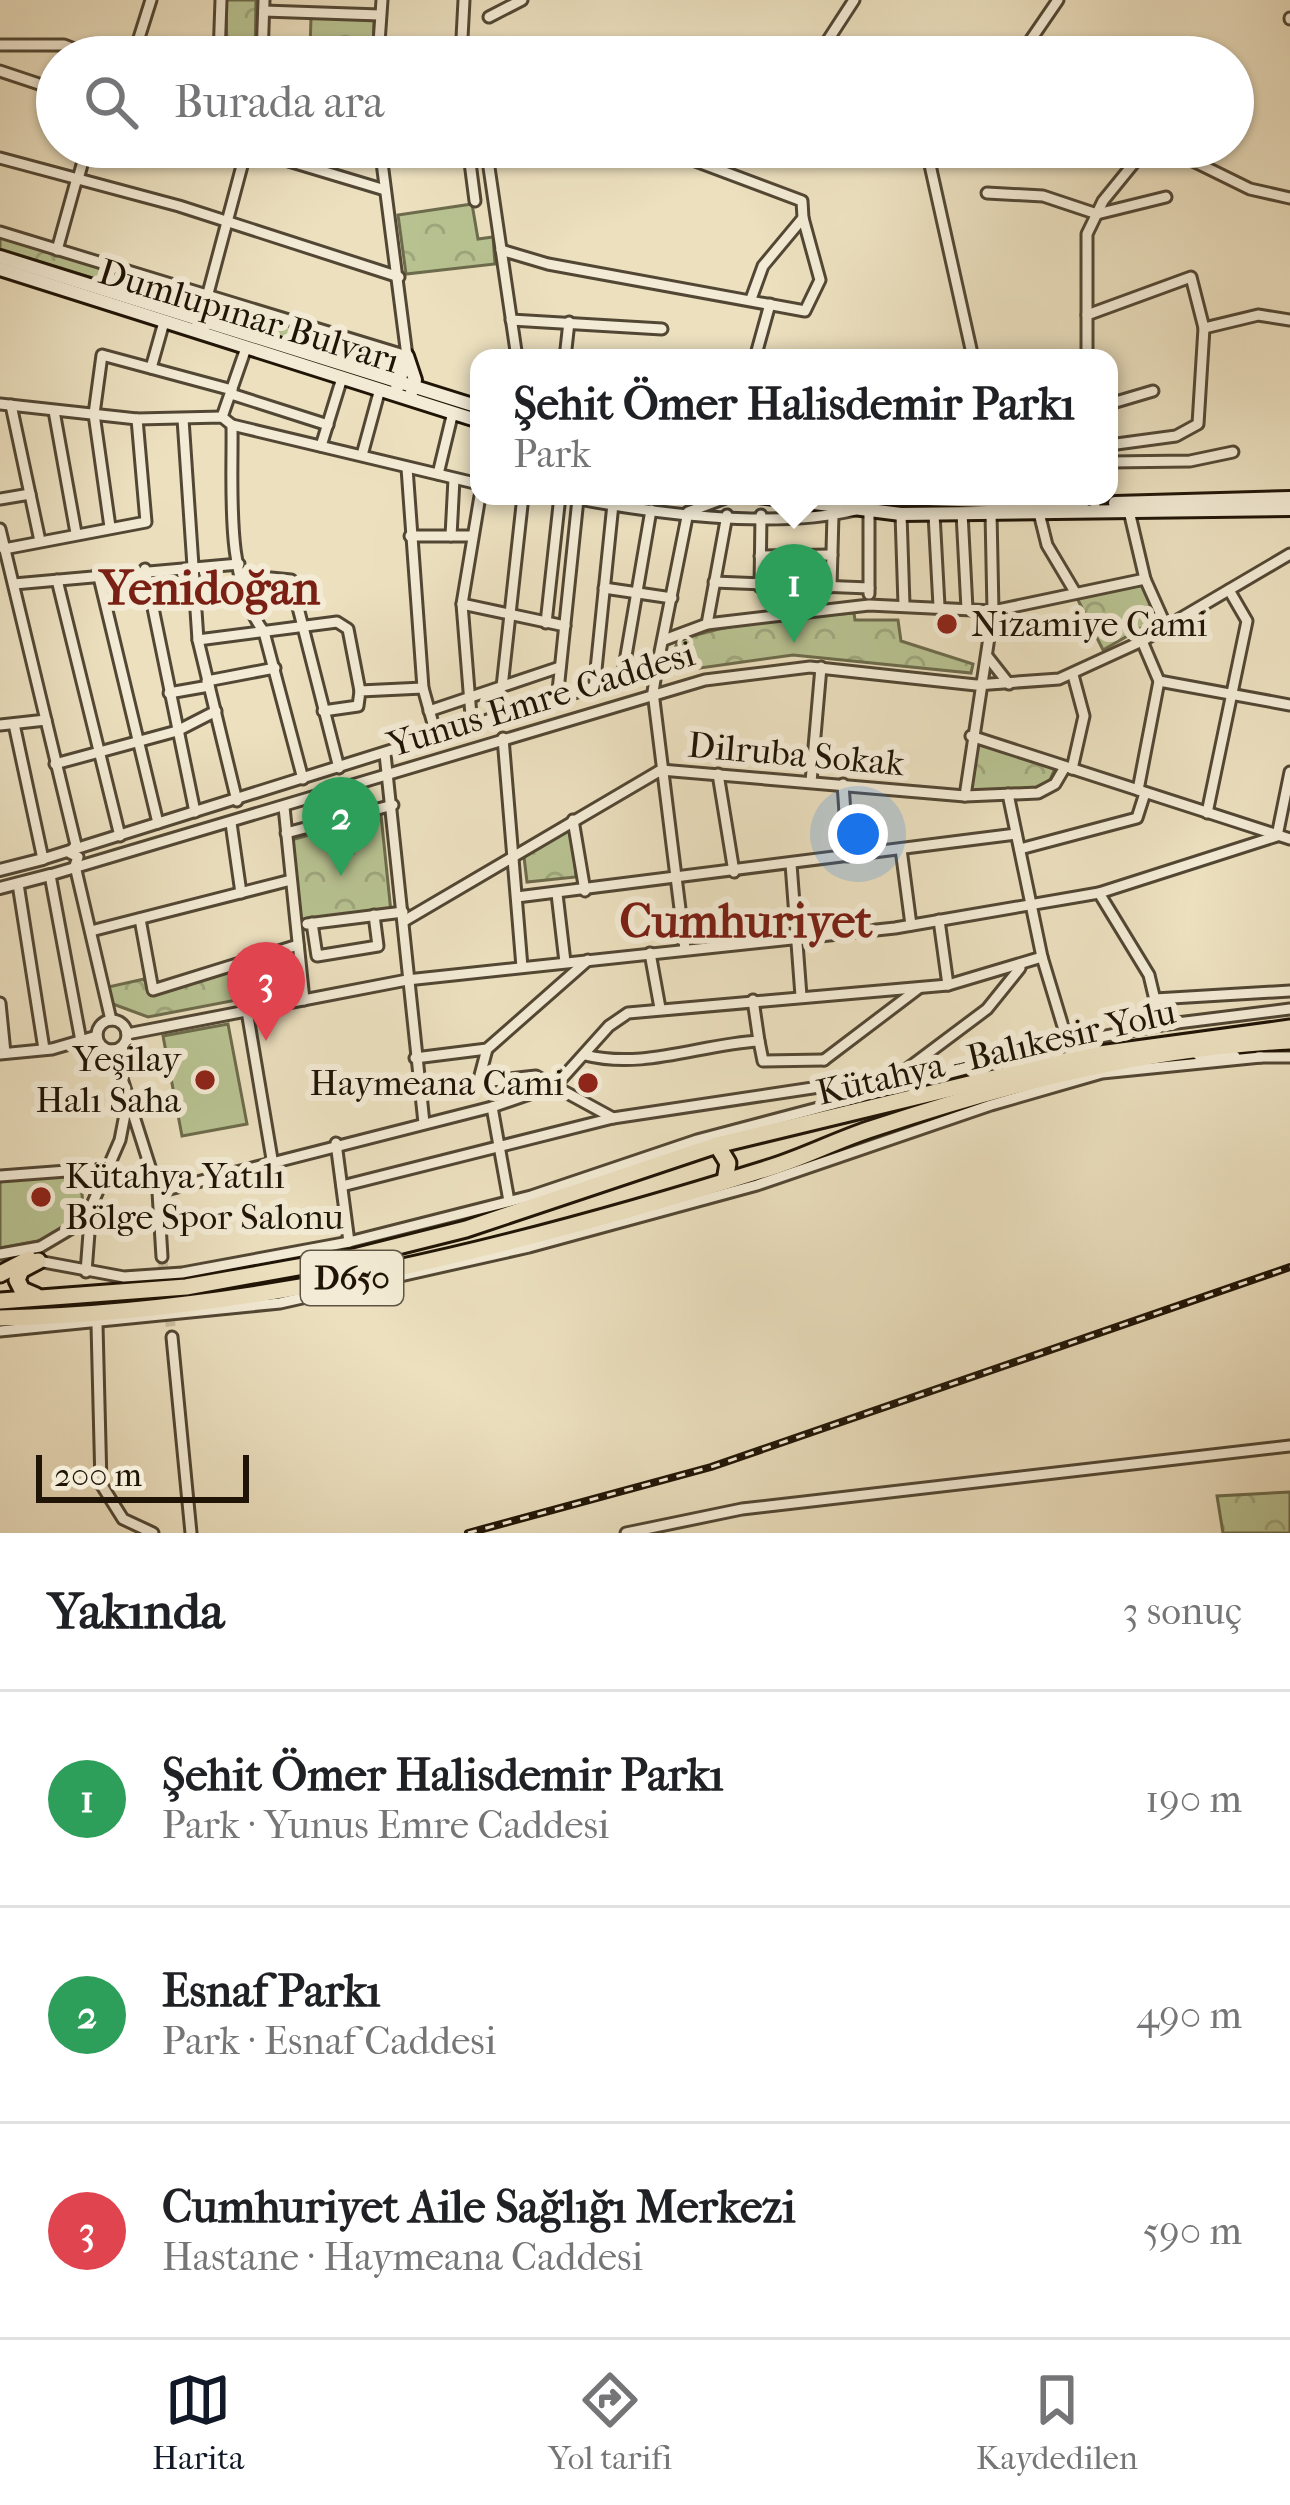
<!DOCTYPE html>
<html lang="tr">
<meta charset="utf-8">
<style>
:root{--surface:#fff;--page:#f6f6f6;--text:#202124;--muted:#757577;--line:#e0e0e0;--accent:#111827}
body{margin:0;font-family:"IM FELL French Canon",serif;background:var(--page);color:var(--text)}
.scale{position:absolute;left:36px;bottom:30px;width:213px;box-sizing:border-box;padding-left:12px;border:6px solid #1f1406;border-top:0;font-size:33px;line-height:42px;white-space:nowrap;color:#1f1406;-webkit-text-stroke:9px #f3ebd5;paint-order:stroke}
.you{position:absolute;left:858px;top:834px;width:42px;height:42px;margin:-30px;border:9px solid #fff;border-radius:50%;background:#1a73e8;box-shadow:0 0 0 18px #1a73e833}
.badge{display:grid;place-items:center;width:78px;height:78px;border-radius:50%;background:var(--accent);color:#fff;font-size:39px;font-weight:700}
.pin{position:absolute;translate:-50% -99px;filter:drop-shadow(0 3px 6px #0008)}
.pin::after{content:'';position:absolute;top:63px;width:42px;height:36px;background:inherit;clip-path:polygon(0 0,100% 0,50% 100%)}
.popup{position:absolute;left:470px;top:349px;width:648px;height:156px;box-sizing:border-box;display:grid;place-content:center;border-radius:24px;background:var(--surface);filter:drop-shadow(0 3px 9px #0005);font-size:39px;white-space:nowrap;color:var(--muted)}
.popup b{font-size:45px;color:var(--text)}
.popup::after{content:'';position:absolute;left:50%;top:100%;margin-left:-24px;border:24px solid transparent;border-top-color:var(--surface)}
.list{margin:0;padding:0;list-style:none}
h2{display:flex;justify-content:space-between;align-items:center;height:156px;margin:0;padding:0 48px;font-size:51px}
h2 small{font-size:39px;font-weight:400;color:var(--muted)}
.list li{display:grid;grid-template-columns:78px 1fr auto;gap:36px;align-items:center;box-sizing:border-box;height:216px;padding:0 48px;border-top:3px solid var(--line)}
.list b{display:block;font-size:45px;white-space:nowrap}
.list p{margin:0;font-size:39px;white-space:nowrap;color:var(--muted)}
.list em{font-size:39px;font-style:normal;color:var(--muted)}
.icon{flex:none;width:66px;height:66px;fill:none;stroke:currentColor;stroke-width:2;stroke-linecap:round;stroke-linejoin:round}
.map{position:relative;flex:none;width:1290px;height:1533px;overflow:hidden}
.search{position:absolute;background:var(--surface);box-shadow:0 3px 9px #0004;left:36px;right:36px;top:36px;height:132px;display:flex;align-items:center;gap:30px;box-sizing:border-box;padding:0 42px;border-radius:66px;color:var(--muted);font-size:45px}
.sheet{height:804px;background:var(--surface)}
nav{display:flex;justify-content:space-around;align-items:center;box-sizing:border-box;height:168px;border-top:3px solid var(--line);background:var(--surface);font-size:33px;color:var(--muted)}
nav a{display:grid;justify-items:center;gap:6px}
nav .on{color:var(--accent)}
.map>svg:first-child{display:block}
.grass{fill:#b8c291;stroke:#6c6b4c;stroke-width:3}
.forest{fill:url(#forest-crowns);stroke:#6c6b4c;stroke-width:3}
.lines{fill:none;stroke-linecap:round;stroke-linejoin:round}
.tertiary-tunnel{stroke:#cdc1a3;stroke-width:10;stroke-dasharray:10 5;stroke-linecap:butt}
.minor-casing{stroke:#524734;stroke-width:15}
.tertiary-casing{stroke:#524734;stroke-width:16}
.secondary-casing{stroke:#1f1406;stroke-width:18}
.trunk-casing{stroke:#1f1406;stroke-width:21}
.minor{stroke:#f3ebd5;stroke-width:9}
.tertiary{stroke:#f3ebd5;stroke-width:10}
.secondary{stroke:#f3ebd5;stroke-width:12}
.trunk{stroke:#ece0bf;stroke-width:15}
.rail-casing{stroke:#1f1406;stroke-width:8}
.rail{stroke:#f3ebd5;stroke-width:3;stroke-dasharray:9;stroke-linecap:butt}
.poi-dot{fill:#8f2418;stroke:#f3ebd5;stroke-width:4.5}
.labels{text-anchor:middle;dominant-baseline:central;stroke-width:12;stroke-linejoin:round;paint-order:stroke}
.shield{fill:#f3ebd5;stroke:#5f5444;stroke-width:3}
.shield-label{font-size:33px;font-weight:bold;fill:#1f1406}
.street-label{font-size:36px;fill:#1f1406;stroke:#f3ebd5}
.poi-label{font-size:36px;fill:#1f1406;stroke:#f3ebd5;text-anchor:start}
.district-label{font-size:48px;font-weight:bold;fill:#7a1f14;stroke:#f3ebd5}
</style>
<div class="map">
<svg width="1290" height="1533" viewBox="0 0 1290 1533">
<defs>
<pattern id="forest-crowns" width="20" height="18" patternUnits="userSpaceOnUse" patternTransform="scale(3)"><rect width="20" height="18" fill="#b8c291"/><path d="M2 6a3 3 0 1 1 6 0M12 15a3 3 0 1 1 6 0" fill="none" stroke="#9ea67c"/></pattern>
</defs>
<rect width="100%" height="100%" fill="#ece0bf"/>
<filter id="stains"><feTurbulence type="fractalNoise" baseFrequency=".00167" numOctaves="4"/><feColorMatrix values="0 0 0 0 .2 0 0 0 0 .09 0 0 0 0 .02 0 0 0 .5 -.17"/></filter>
<radialGradient id="worn" r=".72"><stop offset=".6" stop-color="#630" stop-opacity="0"/><stop offset="1" stop-color="#630" stop-opacity=".3"/></radialGradient>
<g class="grass">
<path d="M228,1024L247,1124L182,1136L163,1036Z"/>
<path d="M80,1172L84,1216L43,1240L0,1248V1178Z"/>
</g>
<g class="forest">
<path d="M226,0H256L255,57H227Z"/>
<path d="M311,17L374,20L373,53L310,50Z"/>
<path d="M472,204L478,239L493,237L495,264L406,274L398,215Z"/>
<path d="M0,235L397,355L396,373L0,249Z"/>
<path d="M1144,581L1159,618L1103,650L1075,594Z"/>
<path d="M854,613L855,620H898L901,641L973,664L971,673L793,655L665,673L678,641C735,621 793,617 854,613Z"/>
<path d="M975,742L1055,769L1049,782L1032,789L969,791Z"/>
<path d="M381,815L391,912L300,921L291,840Z"/>
<path d="M572,827L576,877L527,882L524,857Z"/>
<path d="M293,952V973L283,991L148,1017L113,1004L108,987L144,979L151,994Z"/>
<path d="M1290,1492V1533H1223L1217,1496Z"/>
</g>
<g class="lines">
<path class="tertiary-tunnel" d="M162,1257L172,1337"/>
<g class="minor-casing">
<g id="minor">
<path d="M264,11L380,15"/>
<path d="M489,17L522,0"/>
<path d="M1290,18V19"/>
<path d="M1028,43C1053,54 1071,54 1096,47L1101,57"/>
<path d="M0,45H64L95,57"/>
<path d="M133,57L151,0"/>
<path d="M219,57L221,0"/>
<path d="M262,57L264,0"/>
<path d="M378,57L382,0"/>
<path d="M461,57L464,0"/>
<path d="M817,57L854,0"/>
<path d="M929,57H930"/>
<path d="M1019,57L1058,0"/>
<path d="M0,71L57,90"/>
<path d="M242,147L385,190"/>
<path d="M468,147L475,201"/>
<path d="M486,147L517,358"/>
<path d="M658,147L802,201L803,218L763,266L751,299"/>
<path d="M926,147L973,358"/>
<path d="M1149,147L1191,160L1250,189L1290,198"/>
<path d="M0,158L179,206L399,277"/>
<path d="M78,179L87,147"/>
<path d="M987,193L1043,196L1097,214L1166,197"/>
<path d="M0,232L407,356L380,147"/>
<path d="M57,250L77,178"/>
<path d="M501,250L548,264L805,311L820,280L803,218"/>
<path d="M207,297L247,147"/>
<path d="M1087,315L1191,277L1204,328"/>
<path d="M511,320L662,329"/>
<path d="M565,358L569,322"/>
<path d="M755,358L770,304"/>
<path d="M1087,358V234L1103,201L1147,147"/>
<path d="M151,368L164,322"/>
<path d="M231,394L328,425"/>
<path d="M0,404L137,419L222,417L232,425L479,484"/>
<path d="M1109,404L1153,391"/>
<path d="M11,405L40,541"/>
<path d="M54,411L76,533"/>
<path d="M222,417L246,348"/>
<path d="M183,419L198,640L237,801"/>
<path d="M232,425C233,490 224,578 264,632L303,779"/>
<path d="M1109,445L1176,436L1198,424L1204,328L1258,315L1290,320"/>
<path d="M321,446L342,378"/>
<path d="M362,455L380,389"/>
<path d="M1109,462L1190,461L1233,452"/>
<path d="M407,468L423,688L437,738"/>
<path d="M438,474L453,412"/>
<path d="M564,496C648,513 771,530 855,510"/>
<path d="M1094,496L1095,504"/>
<path d="M0,499L30,494"/>
<path d="M1129,511L1145,579L1166,626"/>
<path d="M962,513L967,609"/>
<path d="M1039,513L1047,545L1075,592"/>
<path d="M901,514L904,605"/>
<path d="M934,514L939,606"/>
<path d="M110,527L94,414L102,355L232,390"/>
<path d="M0,529L76,845L72,850"/>
<path d="M410,536H471"/>
<path d="M451,536L454,479"/>
<path d="M4,549L146,522L137,419"/>
<path d="M760,556L832,555"/>
<path d="M145,569L195,812"/>
<path d="M98,573L158,823"/>
<path d="M242,575L291,580L339,768"/>
<path d="M57,580L120,836"/>
<path d="M714,582L869,588"/>
<path d="M14,584L239,564"/>
<path d="M760,587L761,515"/>
<path d="M831,587L833,515"/>
<path d="M604,588L672,598"/>
<path d="M869,594V510"/>
<path d="M462,604L565,626"/>
<path d="M546,623L560,496"/>
<path d="M707,624L727,515"/>
<path d="M198,640L337,622L348,629L360,691"/>
<path d="M664,640L707,624L869,605L993,611L1145,579"/>
<path d="M987,656L1009,684"/>
<path d="M657,667L653,692L685,949"/>
<path d="M622,679L651,510"/>
<path d="M207,681L275,668"/>
<path d="M1159,681L1290,705"/>
<path d="M502,687L523,496"/>
<path d="M594,689L613,504"/>
<path d="M169,693L209,686"/>
<path d="M557,700L578,499"/>
<path d="M323,711L358,706L360,691L423,688"/>
<path d="M429,711L560,667"/>
<path d="M14,724L43,859L657,667L688,512L731,496"/>
<path d="M0,725L46,720"/>
<path d="M472,728L462,604L480,496"/>
<path d="M971,736L1290,839"/>
<path d="M503,738L522,967"/>
<path d="M385,754L424,1123"/>
<path d="M55,764L177,731L216,711"/>
<path d="M1072,769L1084,716L1073,675"/>
<path d="M718,774L734,872"/>
<path d="M811,782L821,667"/>
<path d="M843,784L848,856"/>
<path d="M1138,790L1159,681L1142,641"/>
<path d="M1008,794L1042,957L1068,1043"/>
<path d="M965,796L993,611L991,513"/>
<path d="M284,807L304,1000"/>
<path d="M1207,813L1247,621L1229,590"/>
<path d="M573,820L585,891"/>
<path d="M231,823L241,893"/>
<path d="M286,833L393,805"/>
<path d="M901,849L911,925"/>
<path d="M1020,849L1137,818L1145,793"/>
<path d="M70,853L78,857L75,866L111,1020"/>
<path d="M791,864L801,996"/>
<path d="M18,884L44,1049"/>
<path d="M1099,893L1149,975L1161,1025"/>
<path d="M557,894L565,962"/>
<path d="M517,897L1016,834"/>
<path d="M140,919L153,990L298,945"/>
<path d="M939,920L948,985"/>
<path d="M404,921L661,770L965,796L1038,793L1055,784L1065,767"/>
<path d="M312,923L317,956L378,946L374,915"/>
<path d="M307,924L403,912"/>
<path d="M91,931L291,880"/>
<path d="M650,953L660,1008"/>
<path d="M1155,999L1290,991"/>
<path d="M753,1000L759,1041"/>
<path d="M0,1003L5,1053"/>
<path d="M247,1011L272,1159"/>
<circle cx="112" cy="1035" r="15"/>
<path d="M127,1034L407,980L895,928L1099,893L1277,836L1290,772"/>
<path d="M81,1041L50,875L705,680L810,667L976,685L1059,679L1142,641L1290,554"/>
<path d="M113,1050L158,1192L162,1257"/>
<path d="M0,1054L52,1049L97,1036"/>
<path d="M585,1055C644,1070 701,1044 759,1041L763,1061L824,1060"/>
<path d="M1198,1055L1235,1056"/>
<path d="M1258,1057H1290"/>
<path d="M415,1058L487,1049L588,960"/>
<path d="M824,1060L919,988"/>
<path d="M478,1083L487,1049"/>
<path d="M420,1089L536,1076L613,1118"/>
<path d="M492,1107L509,1201"/>
<path d="M336,1143L349,1242"/>
<path d="M0,1176L107,1168"/>
<path d="M342,1186L613,1118L899,1075L987,1009L1020,968"/>
<path d="M158,1192L492,1107L556,1085L609,1026L628,1013L948,985L1042,957"/>
<path d="M0,1254L40,1247L89,1218"/>
<path d="M38,1261L124,1277L182,1273L349,1242L531,1196L697,1140L1045,1048L1161,1025L1290,1009"/>
<path d="M86,1272L91,1207L120,1140L127,1104"/>
<path d="M97,1325L101,1484L123,1519L153,1533"/>
<path d="M0,1331L280,1303L529,1247L757,1185L991,1105L1102,1073L1261,1057"/>
<path d="M172,1337L191,1533"/>
<path d="M626,1533L742,1509L1290,1446"/>
</g>
</g>
<g class="tertiary-casing">
<g id="tertiary">
<path d="M0,870L43,859"/>
<path d="M0,888L50,875"/>
</g>
</g>
<g class="secondary-casing">
<g id="secondary">
<path d="M0,257L479,407"/>
<path d="M0,269L479,421"/>
<path d="M397,388L407,356L415,380L412,391"/>
<path d="M758,496L901,514L1290,509"/>
<path d="M838,496L1082,504"/>
<path d="M1115,503L1290,498"/>
</g>
</g>
<g class="trunk-casing">
<g id="trunk">
<path d="M717,1145L728,1163L725,1181"/>
<path d="M0,1274L29,1259"/>
<path d="M36,1296L22,1290L17,1280L21,1270L38,1261"/>
<path d="M0,1301L186,1287L354,1257L466,1229L717,1145L1085,1056L1290,1028"/>
<path d="M0,1318C262,1312 523,1245 772,1167C807,1156 839,1139 874,1128C1008,1083 1148,1048 1290,1041"/>
</g>
</g>
<use href="#minor" class="minor"/>
<use href="#tertiary" class="tertiary"/>
<use href="#secondary" class="secondary"/>
<use href="#trunk" class="trunk"/>
<g class="rail-casing">
<path id="rail" d="M468,1533L711,1467L1290,1267"/>
</g>
<use href="#rail" class="rail"/>
</g>
<g class="poi-dot">
<circle cx="947" cy="624" r="12"/>
<circle cx="205" cy="1080" r="12"/>
<circle cx="588" cy="1083" r="12"/>
<circle cx="41" cy="1197" r="12"/>
</g>
<g class="labels">
<rect class="shield" x="301" y="1251" width="102" height="54" rx="9"/>
<g class="shield-label">
<text x="352" y="1278">D650</text>
</g>
<g class="street-label">
<text transform="translate(249 316) rotate(17)">Dumlupınar Bulvarı</text>
<text transform="translate(541 699) rotate(-17)">Yunus Emre Caddesi</text>
<text transform="translate(796 754) rotate(5)">Dilruba Sokak</text>
<text transform="translate(996 1052) rotate(-13)">Kütahya - Balıkesir Yolu</text>
</g>
<g class="poi-label">
<text x="971" y="624">Nizamiye Cami</text>
<text x="181" y="1059" text-anchor="end">Yeşilay<tspan x="181" dy="41">Halı Saha</tspan></text>
<text x="564" y="1083" text-anchor="end">Haymeana Cami</text>
<text x="65" y="1176">Kütahya Yatılı<tspan x="65" dy="41">Bölge Spor Salonu</tspan></text>
</g>
<g class="district-label">
<text x="210" y="588">Yenidoğan</text>
<text x="746" y="921">Cumhuriyet</text>
</g>
</g>
<rect width="100%" height="100%" filter="url(#stains)"/>
<rect width="100%" height="100%" fill="url(#worn)"/>
</svg>
<div class="scale">200 m</div>
<div class="you"></div>
<div class="pin badge" style="left:794px;top:643px;background:#2e9e5b">1</div>
<div class="popup"><b>Şehit Ömer Halisdemir Parkı</b>Park</div>
<div class="pin badge" style="left:341px;top:876px;background:#2e9e5b">2</div>
<div class="pin badge" style="left:266px;top:1041px;background:#e0444e">3</div>
<div class="search"><svg class="icon" aria-label="search" viewBox="0 0 24 24"><circle cx="10" cy="10" r="6"/><path d="M15 15l6 6"/></svg>Burada ara</div>
</div>
<section class="sheet">
<h2>Yakında<small>3 sonuç</small></h2>
<ul class="list">
<li><span class="badge" style="background:#2e9e5b">1</span><div><b>Şehit Ömer Halisdemir Parkı</b><p>Park · Yunus Emre Caddesi</p></div><em>190 m</em></li>
<li><span class="badge" style="background:#2e9e5b">2</span><div><b>Esnaf Parkı</b><p>Park · Esnaf Caddesi</p></div><em>490 m</em></li>
<li><span class="badge" style="background:#e0444e">3</span><div><b>Cumhuriyet Aile Sağlığı Merkezi</b><p>Hastane · Haymeana Caddesi</p></div><em>590 m</em></li>
</ul>
</section>
<nav>
<a class="on"><svg class="icon" aria-label="map" viewBox="0 0 24 24"><path d="M3 6l6-2 6 2 6-2v14l-6 2-6-2-6 2zM9 4v14M15 6v14"/></svg>Harita</a>
<a><svg class="icon" aria-label="directions" viewBox="0 0 24 24"><path d="M12 3l9 9-9 9-9-9zM9 14v-3h6M13 9l2 2-2 2"/></svg>Yol tarifi</a>
<a><svg class="icon" aria-label="saved" viewBox="0 0 24 24"><path d="M7 4h10v16l-5-4-5 4z"/></svg>Kaydedilen</a>
</nav>
